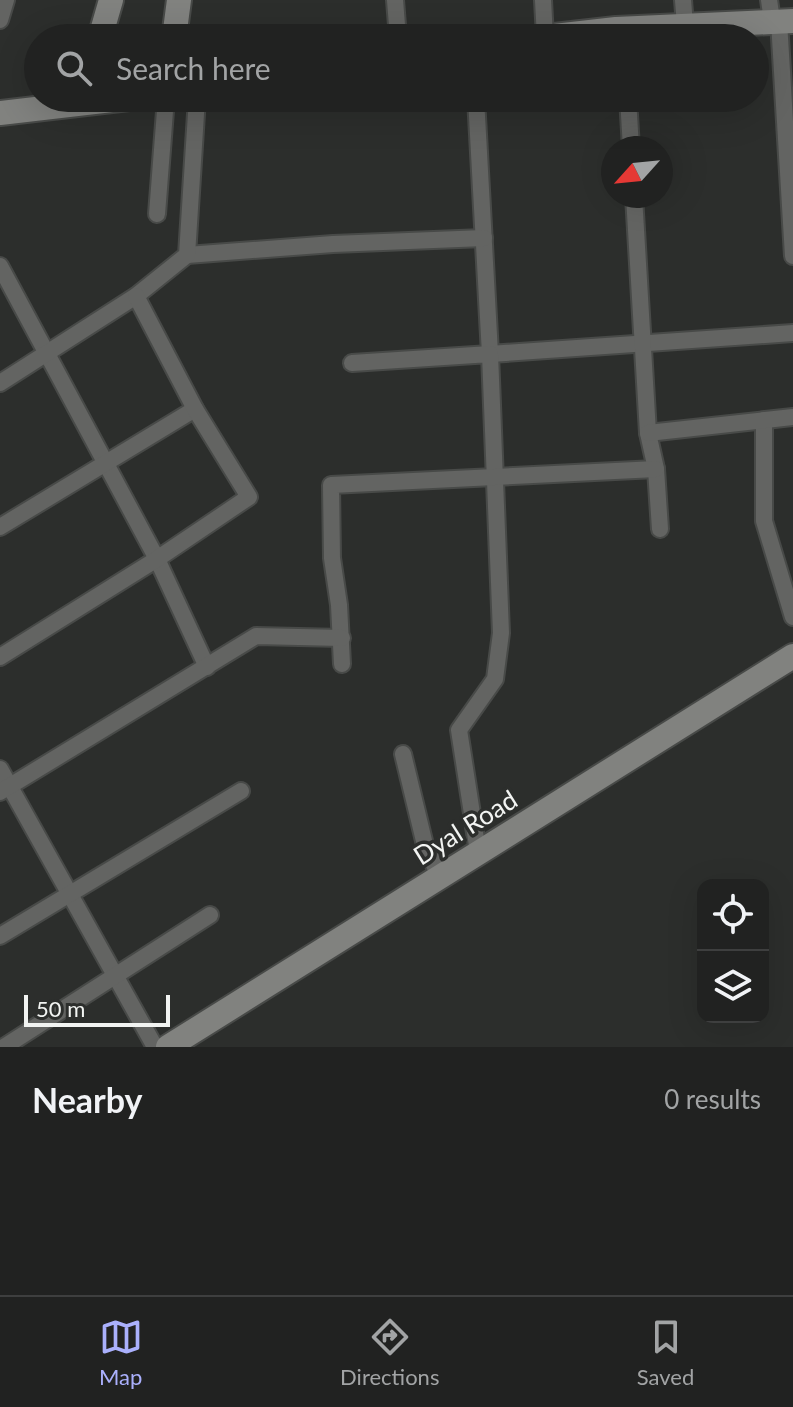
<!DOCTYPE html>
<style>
:root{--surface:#212221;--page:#2d2f2e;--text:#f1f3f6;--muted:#a2a4a5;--line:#3e3f3f;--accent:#aab0fc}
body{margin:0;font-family:Lato,sans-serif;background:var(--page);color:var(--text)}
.controls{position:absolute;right:24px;bottom:24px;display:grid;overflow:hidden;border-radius:16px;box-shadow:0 8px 32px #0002}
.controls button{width:72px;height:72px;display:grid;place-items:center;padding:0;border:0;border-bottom:2px solid var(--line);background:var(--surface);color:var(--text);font:40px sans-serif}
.compass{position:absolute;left:601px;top:136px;width:72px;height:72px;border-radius:50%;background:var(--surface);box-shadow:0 8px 32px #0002;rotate:243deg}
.scale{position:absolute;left:24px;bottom:20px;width:146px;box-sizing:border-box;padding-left:8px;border:4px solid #f2f4f2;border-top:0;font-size:22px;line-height:28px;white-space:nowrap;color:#f2f4f2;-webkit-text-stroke:6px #2c2e2c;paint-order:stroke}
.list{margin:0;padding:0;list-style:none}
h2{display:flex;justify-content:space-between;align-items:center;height:104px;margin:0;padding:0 32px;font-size:34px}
h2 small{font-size:26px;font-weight:400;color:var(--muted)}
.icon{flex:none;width:44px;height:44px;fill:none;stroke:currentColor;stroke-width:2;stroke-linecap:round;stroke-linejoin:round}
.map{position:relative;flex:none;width:793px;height:1047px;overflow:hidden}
.search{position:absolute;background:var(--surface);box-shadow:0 8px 32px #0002;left:24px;right:24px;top:24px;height:88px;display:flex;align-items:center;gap:20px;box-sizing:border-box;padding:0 28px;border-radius:44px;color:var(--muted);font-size:30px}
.sheet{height:248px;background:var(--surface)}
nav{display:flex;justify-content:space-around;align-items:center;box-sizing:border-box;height:112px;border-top:2px solid var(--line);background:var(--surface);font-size:22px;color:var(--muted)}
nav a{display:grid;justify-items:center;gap:4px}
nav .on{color:var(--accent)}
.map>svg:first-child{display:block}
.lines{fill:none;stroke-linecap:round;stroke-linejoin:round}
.street-casing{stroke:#484a48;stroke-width:20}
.secondary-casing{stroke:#484a48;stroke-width:28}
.street{stroke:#636462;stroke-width:16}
.secondary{stroke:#81827f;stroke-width:24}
.labels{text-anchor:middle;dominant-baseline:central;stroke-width:7;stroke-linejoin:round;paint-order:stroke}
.street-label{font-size:26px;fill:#f2f4f2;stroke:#2c2e2c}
</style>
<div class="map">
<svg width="793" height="1047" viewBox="0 0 793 1047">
<rect width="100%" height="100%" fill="#2c2e2c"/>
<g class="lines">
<g class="street-casing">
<g id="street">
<path d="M395,0L398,38"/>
<path d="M543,0L545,37"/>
<path d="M683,0L685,25"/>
<path d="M769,0L772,20"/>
<path d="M0,20L6,0"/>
<path d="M779,21L793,256"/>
<path d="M476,98L490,354L793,333"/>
<path d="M628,98L631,148"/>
<path d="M634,196L648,433L656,469L660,529"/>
<path d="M157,214L166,98"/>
<path d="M187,255L333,244L484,238"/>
<path d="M0,266L157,559L207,667"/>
<path d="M352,363L490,354L501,633L495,679L459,730L478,852"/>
<path d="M0,383L136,296L187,255L197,98"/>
<path d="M764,420V521L793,617"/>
<path d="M648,433L793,417"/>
<path d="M0,527L195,409"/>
<path d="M0,657L157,559L249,497L195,409L136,296"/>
<path d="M342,664L339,605L332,558L331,485L656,469"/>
<path d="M403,754L425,845L439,876"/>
<path d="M0,769L155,1047"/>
<path d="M0,792L256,636L342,638"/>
<path d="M0,936L241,791"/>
<path d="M4,1047L210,915"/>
</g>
</g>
<g class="secondary-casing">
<g id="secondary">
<path d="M100,38L111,0"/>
<path d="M174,38L179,0"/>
<path d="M537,38L616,29L793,21"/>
<path d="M0,113L129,98"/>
<path d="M168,1047L793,656"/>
</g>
</g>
<use href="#street" class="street"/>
<use href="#secondary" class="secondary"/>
</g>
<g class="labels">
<g class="street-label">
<text transform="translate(465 827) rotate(-32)">Dyal Road</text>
</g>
</g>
</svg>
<div class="controls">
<button><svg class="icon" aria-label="locate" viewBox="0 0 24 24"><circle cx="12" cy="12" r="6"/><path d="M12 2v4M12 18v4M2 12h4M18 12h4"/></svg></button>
<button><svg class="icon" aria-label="layers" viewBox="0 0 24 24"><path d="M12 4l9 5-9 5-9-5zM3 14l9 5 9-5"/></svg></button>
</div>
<svg class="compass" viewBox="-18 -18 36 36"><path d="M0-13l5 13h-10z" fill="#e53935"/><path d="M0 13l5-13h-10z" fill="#a2a4a5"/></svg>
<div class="scale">50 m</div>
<div class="search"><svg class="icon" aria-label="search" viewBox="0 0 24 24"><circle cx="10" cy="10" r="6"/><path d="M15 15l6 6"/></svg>Search here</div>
</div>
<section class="sheet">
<h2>Nearby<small>0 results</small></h2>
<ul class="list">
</ul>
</section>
<nav>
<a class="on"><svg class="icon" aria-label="map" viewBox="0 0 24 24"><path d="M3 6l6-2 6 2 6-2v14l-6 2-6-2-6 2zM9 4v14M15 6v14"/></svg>Map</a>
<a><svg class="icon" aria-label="directions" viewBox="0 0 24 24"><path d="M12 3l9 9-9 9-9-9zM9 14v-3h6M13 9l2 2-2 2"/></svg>Directions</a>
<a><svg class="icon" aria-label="saved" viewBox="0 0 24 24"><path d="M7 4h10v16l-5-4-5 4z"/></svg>Saved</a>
</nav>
